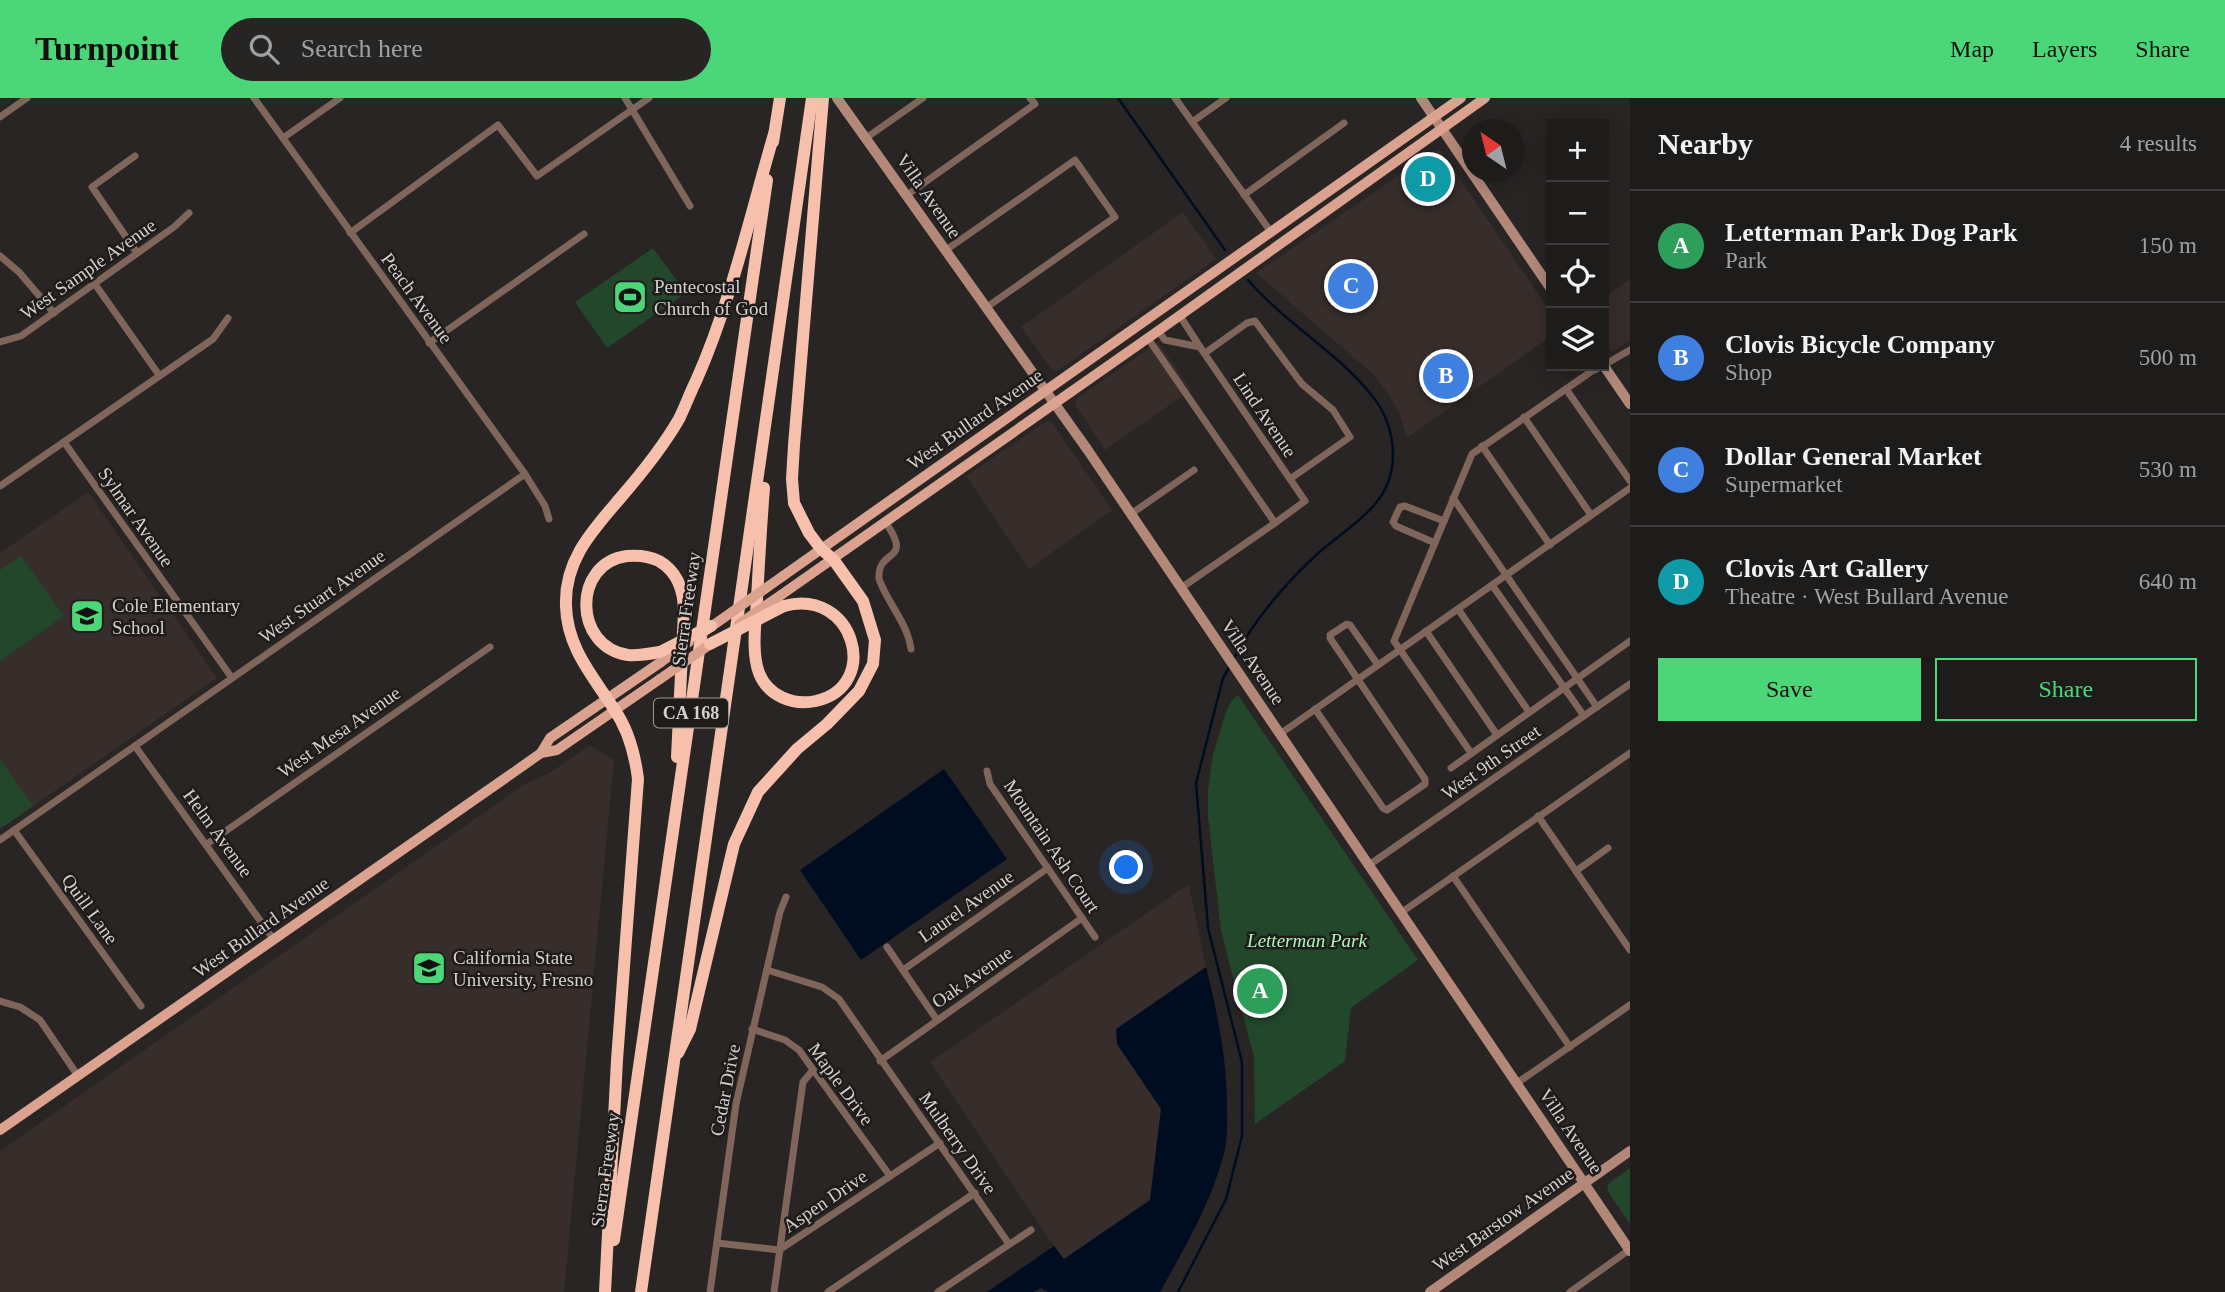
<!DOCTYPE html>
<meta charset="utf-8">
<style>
:root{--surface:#1e1c1b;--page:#262524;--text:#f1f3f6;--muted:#a1a1a3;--line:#3c3a3a;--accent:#4bd677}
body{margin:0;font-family:Georgia,serif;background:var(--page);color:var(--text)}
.controls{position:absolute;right:21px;top:21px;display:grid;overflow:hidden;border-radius:0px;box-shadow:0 4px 18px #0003}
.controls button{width:63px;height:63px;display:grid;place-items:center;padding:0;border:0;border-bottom:2px solid var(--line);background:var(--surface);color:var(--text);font:35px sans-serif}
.compass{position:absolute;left:1462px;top:21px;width:63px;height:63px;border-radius:50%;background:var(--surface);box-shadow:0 4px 18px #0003;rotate:325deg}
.you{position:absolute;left:1127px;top:770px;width:24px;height:24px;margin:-18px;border:5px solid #fff;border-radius:50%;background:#1a73e8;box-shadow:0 0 0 10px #1a73e833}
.badge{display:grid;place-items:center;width:46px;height:46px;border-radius:50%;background:var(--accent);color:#fff;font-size:23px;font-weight:700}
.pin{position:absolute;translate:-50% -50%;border:4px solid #fff;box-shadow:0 2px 7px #0006}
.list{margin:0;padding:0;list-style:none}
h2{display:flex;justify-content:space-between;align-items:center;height:91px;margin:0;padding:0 28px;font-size:30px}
h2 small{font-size:23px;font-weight:400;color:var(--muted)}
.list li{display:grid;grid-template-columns:46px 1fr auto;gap:21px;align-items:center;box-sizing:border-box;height:112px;padding:0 28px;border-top:2px solid var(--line)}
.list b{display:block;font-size:26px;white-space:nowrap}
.list p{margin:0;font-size:23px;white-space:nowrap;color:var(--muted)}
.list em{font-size:23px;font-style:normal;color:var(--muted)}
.actions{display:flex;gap:14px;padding:21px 28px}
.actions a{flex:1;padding:16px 0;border:2px solid var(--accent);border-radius:0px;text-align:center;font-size:24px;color:var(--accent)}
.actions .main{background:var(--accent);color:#111}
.icon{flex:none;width:38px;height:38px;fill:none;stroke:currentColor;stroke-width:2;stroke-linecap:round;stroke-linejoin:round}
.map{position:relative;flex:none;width:1630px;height:1194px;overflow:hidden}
header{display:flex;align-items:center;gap:42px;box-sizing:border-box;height:98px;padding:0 35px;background:var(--accent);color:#111}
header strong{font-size:33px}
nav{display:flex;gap:38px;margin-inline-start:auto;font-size:24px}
.search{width:490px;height:63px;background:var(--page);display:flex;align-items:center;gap:18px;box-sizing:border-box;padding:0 24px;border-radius:38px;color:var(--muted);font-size:26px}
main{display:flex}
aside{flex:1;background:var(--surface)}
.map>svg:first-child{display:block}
.built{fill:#372d2a}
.green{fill:#23472b}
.water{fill:#000d21}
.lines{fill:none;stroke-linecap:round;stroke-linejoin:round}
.stream{stroke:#000d21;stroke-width:2.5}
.street{stroke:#80655b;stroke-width:7}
.secondary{stroke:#b38878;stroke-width:10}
.primary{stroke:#dba38f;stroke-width:10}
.highway{stroke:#f6c0ac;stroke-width:12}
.primary-bridge{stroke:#dba38f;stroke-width:10}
.highway-bridge{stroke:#f6c0ac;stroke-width:12}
.labels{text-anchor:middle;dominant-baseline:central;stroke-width:5;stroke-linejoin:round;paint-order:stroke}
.shield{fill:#1f1b1a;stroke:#9d9a99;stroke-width:2}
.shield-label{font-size:18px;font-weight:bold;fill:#d3d1d0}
.street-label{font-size:19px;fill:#d3d1d0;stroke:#1f1b1a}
.poi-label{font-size:19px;fill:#d3d1d0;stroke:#1f1b1a;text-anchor:start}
.park-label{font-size:19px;font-style:italic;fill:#abf9b9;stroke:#1f1b1a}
</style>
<header>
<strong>Turnpoint</strong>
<div class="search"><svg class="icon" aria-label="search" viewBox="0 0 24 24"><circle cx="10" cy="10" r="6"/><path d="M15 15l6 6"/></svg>Search here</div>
<nav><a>Map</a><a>Layers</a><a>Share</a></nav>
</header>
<main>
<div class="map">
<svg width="1630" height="1194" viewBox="0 0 1630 1194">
<rect width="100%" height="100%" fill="#282524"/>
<g class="built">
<path d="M1436,52L1441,53L1551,215V238L1407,340L1398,311L1375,278L1256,175Z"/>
<path d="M1183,114L1216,161L1057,273H1053L1021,229Z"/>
<path d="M1630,181V242L1614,253L1610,252L1604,243V200Z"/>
<path d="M1158,244L1191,292L1105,352L1075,306L1076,301Z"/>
<path d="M1047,323H1051L1112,412L1029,471L966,378Z"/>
<path d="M88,394L217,580L0,731V455Z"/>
<path d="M590,647L614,662L564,1194H0V1053L525,686L551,674Z"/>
<path d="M1189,786L1206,869L1116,932L1117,946L1161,1011L1150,1102L1063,1162L930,964Z"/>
</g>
<g class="green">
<path d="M653,150L686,195L607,250L575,204Z"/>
<path d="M21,458L64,518L0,563V472Z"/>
<path d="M1238,597L1418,862L1351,910L1345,963L1255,1026L1254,959L1221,833L1208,718V692L1213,656L1226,614L1231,603Z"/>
<path d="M0,661L33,708L0,731Z"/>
<path d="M1630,1070V1126L1607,1092L1609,1085Z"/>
</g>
<g class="water">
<path d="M944,671L1007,761L861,862L800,772Z"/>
<path d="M1206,869C1218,917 1227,962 1227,1011C1227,1027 1228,1043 1223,1059C1210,1107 1184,1151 1160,1194H1048L1042,1190L1033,1194H987L1054,1148L1064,1161L1150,1102L1161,1011L1117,946L1116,931Z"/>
</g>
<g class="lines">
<g class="stream">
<path d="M1118,0L1225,152"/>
<path d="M1233,562C1254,522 1282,489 1315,458C1333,441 1360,425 1375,406C1403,373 1396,325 1369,294C1334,252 1284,224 1248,182"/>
<path d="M1178,1194L1226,1101L1242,1038V964L1208,830L1196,685L1223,580L1230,568"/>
</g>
<g class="street">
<path d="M254,0L525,376L545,408L549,421"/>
<path d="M625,0L690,108"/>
<path d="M1175,0L1271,134"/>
<path d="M0,19L27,0"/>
<path d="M1192,24L1226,0"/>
<path d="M283,40L340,0"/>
<path d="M866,40L923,0"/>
<path d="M135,58L92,89L137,155"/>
<path d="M907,97L1035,6L1030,0"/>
<path d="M1244,97L1344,25"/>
<path d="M350,135L498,27L537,78L649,0"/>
<path d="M946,152L1075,62L1115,119L987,209"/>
<path d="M0,158L19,174L54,215"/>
<path d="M95,186L159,277"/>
<path d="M1158,233L1165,242L1200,249L1180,218"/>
<path d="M1147,239L1275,425L1181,490"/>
<path d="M0,244L21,238L174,129L189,115"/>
<path d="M429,245L584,136"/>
<path d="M1200,249L1305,403L1275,425"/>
<path d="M1205,255L1247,225L1255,223L1302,286L1333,312L1350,339L1290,381"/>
<path d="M1604,267L1630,252"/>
<path d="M1566,291L1630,383"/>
<path d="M1524,319L1591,417"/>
<path d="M64,344L232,580"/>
<path d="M1482,348L1550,447"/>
<path d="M0,388L213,241L228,220"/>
<path d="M1453,400L1597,609"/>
<path d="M1131,416L1194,372"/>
<path d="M886,425C914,466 877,449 879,481C888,506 907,524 911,551"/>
<path d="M1435,445L1396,428L1393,424L1400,409L1405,408L1444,423"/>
<path d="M1492,487L1584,618"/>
<path d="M1458,511L1529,614"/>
<path d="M1426,533L1497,637"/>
<path d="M1315,611L1383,710L1387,712L1425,686V681L1330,540V537L1347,526L1350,527L1378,567"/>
<path d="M1280,636L1630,390"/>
<path d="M135,648L274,842"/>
<path d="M1471,655L1394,543L1472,356L1592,273L1603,268"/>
<path d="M1451,670L1630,543"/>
<path d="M987,673L990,686L1095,839"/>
<path d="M1538,718L1630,852"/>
<path d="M14,732L141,908"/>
<path d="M0,742L525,376"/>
<path d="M207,746L490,549"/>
<path d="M1369,767L1630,586"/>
<path d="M1576,773L1608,750"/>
<path d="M1453,778L1570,949"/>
<path d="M1402,814L1630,655"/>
<path d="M887,849L937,922"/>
<path d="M767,872L822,889L839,901L1009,1146"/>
<path d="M903,872L1048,770"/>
<path d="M0,903L20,909L40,922L78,978"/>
<path d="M752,931L785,942L799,952L890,1078"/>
<path d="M880,963L1082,820"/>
<path d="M1517,985L1630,907"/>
<path d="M717,1145L779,1152L940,1045"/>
<path d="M710,1194L736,1006L780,814L786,799"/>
<path d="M774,1194L803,984L813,972"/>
<path d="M828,1194L975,1095"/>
<path d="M938,1194L1031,1132"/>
<path d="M1570,1194L1629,1152"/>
</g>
<g class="secondary">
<path d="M837,0L1087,351L1630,1153"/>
<path d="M1421,0L1551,191"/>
<path d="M1604,268L1630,306"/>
<path d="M1430,1194L1630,1053"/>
</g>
<g class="primary">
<path d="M783,478L1461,0"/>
<path d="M781,497L1158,233L1485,0"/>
<path d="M541,655L550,640L661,564"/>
<path d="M0,1032L517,672L541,655L557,652L660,581"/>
</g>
<g class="highway">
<path d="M773,44L780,0"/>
<path d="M764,390C761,427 759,464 757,501C756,524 751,553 759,575C768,598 793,608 816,603C882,588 854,489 784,508"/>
<path d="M660,554C649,556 638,558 628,557C573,549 572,465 627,458C638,457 649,458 659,463C678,474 684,493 684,514L677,659"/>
<path d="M678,955L690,931L734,746L758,694L797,651L827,626L859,593L873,566L875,542L863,503L833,461L821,451L809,435L794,405L792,381L794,347L823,0"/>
<path d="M614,1142L767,82"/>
<path d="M605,1194L617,962L638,681C635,657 628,631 614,611C593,578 567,550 566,508C564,461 594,431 622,398C641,376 664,347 679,321C685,309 690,295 696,283C731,204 750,118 774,36"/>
<path d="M641,1194L812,0"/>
</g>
<g class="primary-bridge">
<path d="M739,526L781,497"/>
<path d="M705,533L783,478"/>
<path d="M661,564L689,544"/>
<path d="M660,581L715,543"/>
</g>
<g class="highway-bridge">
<path d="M710,546L784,508"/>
<path d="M660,554L711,528"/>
</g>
</g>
<defs>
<g id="stadium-square" transform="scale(1.75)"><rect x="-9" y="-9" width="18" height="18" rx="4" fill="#4bd677" stroke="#1f1b1a"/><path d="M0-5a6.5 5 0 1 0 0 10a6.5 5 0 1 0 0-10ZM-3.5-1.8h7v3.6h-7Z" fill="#111"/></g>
<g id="school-square" transform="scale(1.75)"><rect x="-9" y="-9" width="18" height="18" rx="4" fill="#4bd677" stroke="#1f1b1a"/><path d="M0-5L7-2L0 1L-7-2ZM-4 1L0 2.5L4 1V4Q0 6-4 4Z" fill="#111"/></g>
<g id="university-square" transform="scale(1.75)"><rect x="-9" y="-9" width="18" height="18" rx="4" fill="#4bd677" stroke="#1f1b1a"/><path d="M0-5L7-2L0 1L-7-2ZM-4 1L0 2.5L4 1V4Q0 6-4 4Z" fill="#111"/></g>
</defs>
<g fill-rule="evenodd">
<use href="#stadium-square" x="630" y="199"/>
<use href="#school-square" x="87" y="518"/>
<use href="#university-square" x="429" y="870"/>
</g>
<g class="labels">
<rect class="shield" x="654" y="600.5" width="74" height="29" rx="5"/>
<g class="shield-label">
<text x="691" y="615">CA 168</text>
</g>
<g class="street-label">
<text transform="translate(929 98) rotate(55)">Villa Avenue</text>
<text transform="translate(88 171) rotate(-35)">West Sample Avenue</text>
<text transform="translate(417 200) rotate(54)">Peach Avenue</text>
<text transform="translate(1265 317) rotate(56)">Lind Avenue</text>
<text transform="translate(975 321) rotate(-35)">West Bullard Avenue</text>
<text transform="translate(136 419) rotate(55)">Sylmar Avenue</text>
<text transform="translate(322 498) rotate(-35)">West Stuart Avenue</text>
<text transform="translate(686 511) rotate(-82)">Sierra Freeway</text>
<text transform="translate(1253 564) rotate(56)">Villa Avenue</text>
<text transform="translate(339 634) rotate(-35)">West Mesa Avenue</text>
<text transform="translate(1491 664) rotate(-35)">West 9th Street</text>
<text transform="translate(218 735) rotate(54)">Helm Avenue</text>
<text transform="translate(1052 748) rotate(56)">Mountain Ash Court</text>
<text transform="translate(966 808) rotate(-35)">Laurel Avenue</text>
<text transform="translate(90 811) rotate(54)">Quill Lane</text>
<text transform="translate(261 829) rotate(-35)">West Bullard Avenue</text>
<text transform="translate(972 879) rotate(-35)">Oak Avenue</text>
<text transform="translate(841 986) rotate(54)">Maple Drive</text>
<text transform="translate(725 992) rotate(-79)">Cedar Drive</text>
<text transform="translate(1571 1033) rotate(56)">Villa Avenue</text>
<text transform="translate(958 1045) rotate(55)">Mulberry Drive</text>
<text transform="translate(605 1072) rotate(-82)">Sierra Freeway</text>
<text transform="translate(825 1103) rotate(-34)">Aspen Drive</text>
<text transform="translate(1503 1121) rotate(-35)">West Barstow Avenue</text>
</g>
<g class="poi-label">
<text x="654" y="188">Pentecostal<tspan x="654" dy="22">Church of God</tspan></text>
<text x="112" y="507">Cole Elementary<tspan x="112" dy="22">School</tspan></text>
<text x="453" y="859">California State<tspan x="453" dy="22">University, Fresno</tspan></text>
</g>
<g class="park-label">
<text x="1307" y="842">Letterman Park</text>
</g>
</g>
</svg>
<div class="controls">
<button>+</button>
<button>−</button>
<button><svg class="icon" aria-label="locate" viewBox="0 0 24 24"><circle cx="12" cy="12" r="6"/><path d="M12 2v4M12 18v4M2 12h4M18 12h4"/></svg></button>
<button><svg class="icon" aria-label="layers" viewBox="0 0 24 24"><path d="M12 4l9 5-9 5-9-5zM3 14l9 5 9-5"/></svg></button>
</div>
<svg class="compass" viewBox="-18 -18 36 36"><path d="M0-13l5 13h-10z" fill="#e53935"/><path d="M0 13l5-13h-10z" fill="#a1a1a3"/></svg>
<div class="you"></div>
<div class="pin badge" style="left:1260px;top:893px;background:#2e9e5b">A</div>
<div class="pin badge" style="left:1446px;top:278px;background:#3f7fe0">B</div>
<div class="pin badge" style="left:1351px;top:188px;background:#3f7fe0">C</div>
<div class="pin badge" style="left:1428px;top:81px;background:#0f9aa8">D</div>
</div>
<aside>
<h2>Nearby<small>4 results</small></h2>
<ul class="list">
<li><span class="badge" style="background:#2e9e5b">A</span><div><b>Letterman Park Dog Park</b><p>Park</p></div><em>150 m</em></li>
<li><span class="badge" style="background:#3f7fe0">B</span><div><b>Clovis Bicycle Company</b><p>Shop</p></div><em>500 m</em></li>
<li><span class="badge" style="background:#3f7fe0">C</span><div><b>Dollar General Market</b><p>Supermarket</p></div><em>530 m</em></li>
<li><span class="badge" style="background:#0f9aa8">D</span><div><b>Clovis Art Gallery</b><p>Theatre · West Bullard Avenue</p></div><em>640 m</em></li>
</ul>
<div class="actions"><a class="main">Save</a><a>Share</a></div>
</aside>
</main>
